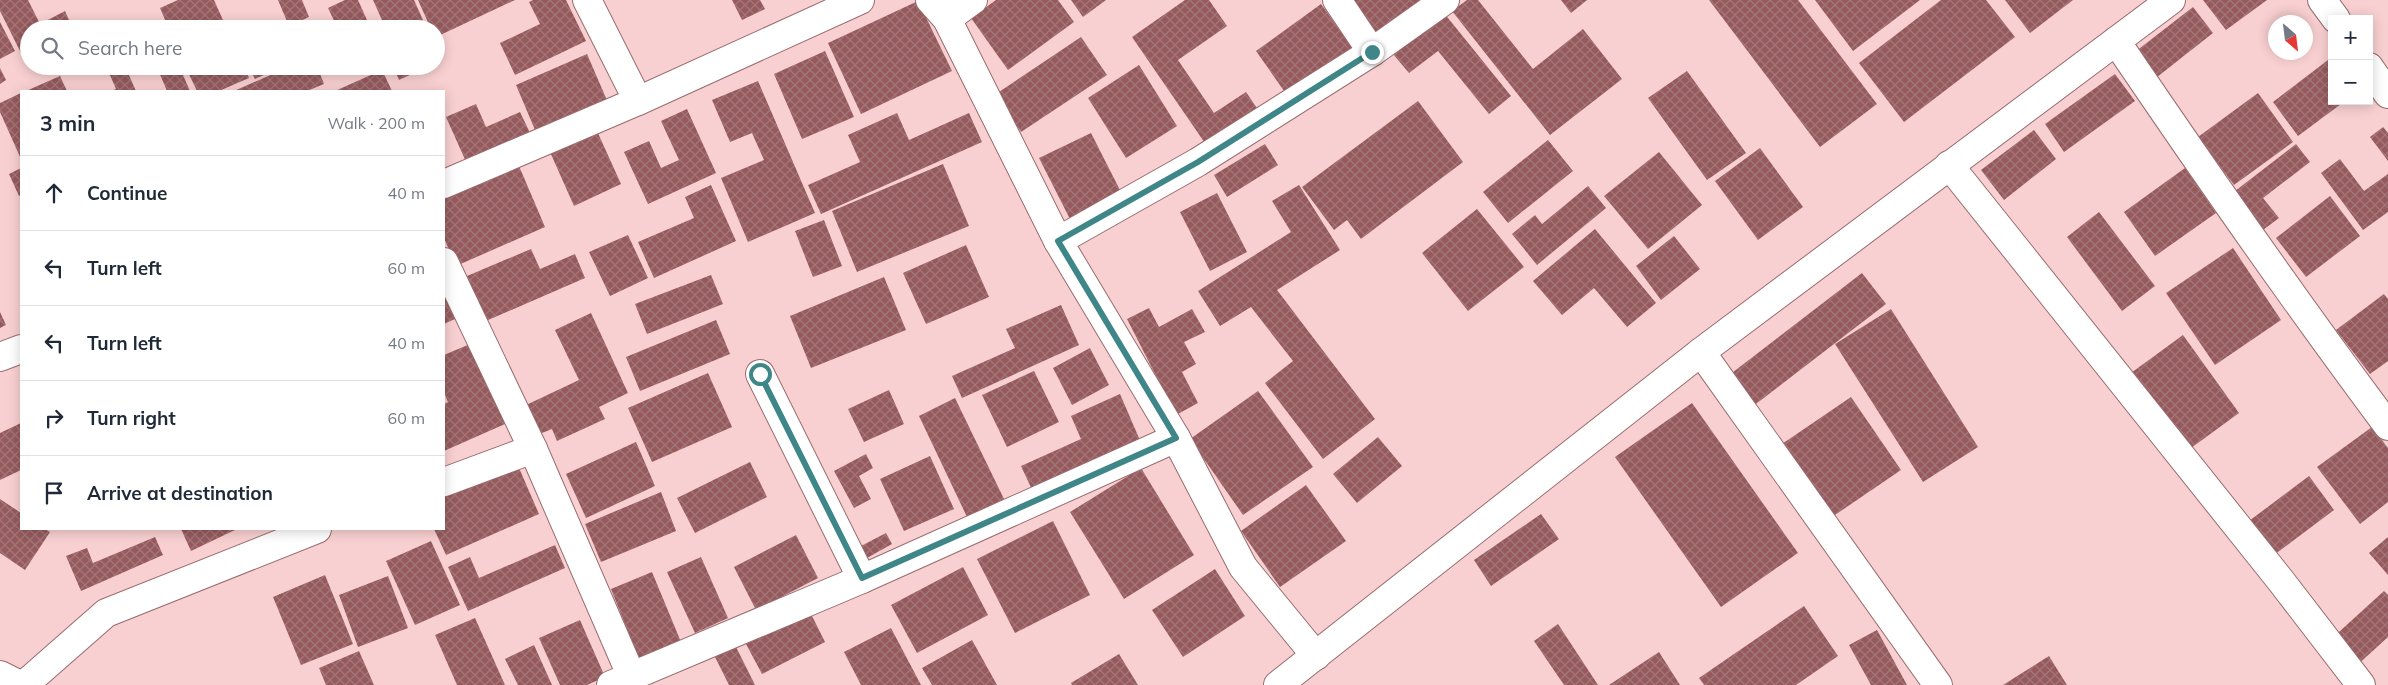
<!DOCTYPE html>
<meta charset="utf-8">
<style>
:root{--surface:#fff;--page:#f2f2f3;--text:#1f2937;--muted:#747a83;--line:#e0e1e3}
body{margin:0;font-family:Mulish,sans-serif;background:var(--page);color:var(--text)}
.controls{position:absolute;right:15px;top:15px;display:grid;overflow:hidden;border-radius:0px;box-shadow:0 2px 12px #0003}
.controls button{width:45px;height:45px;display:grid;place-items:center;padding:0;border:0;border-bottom:1px solid var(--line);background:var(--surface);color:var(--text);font:25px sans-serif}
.compass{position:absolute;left:2268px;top:15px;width:45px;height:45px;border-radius:50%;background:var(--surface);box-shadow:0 2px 12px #0003;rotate:152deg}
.stop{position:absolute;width:15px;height:15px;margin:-11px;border:4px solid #3e8687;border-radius:50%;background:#fff}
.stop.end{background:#3e8687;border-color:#fff;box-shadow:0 1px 5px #0008}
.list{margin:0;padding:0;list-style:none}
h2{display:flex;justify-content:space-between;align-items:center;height:65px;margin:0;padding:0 20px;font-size:21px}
h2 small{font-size:16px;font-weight:400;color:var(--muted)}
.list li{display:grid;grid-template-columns:32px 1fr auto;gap:15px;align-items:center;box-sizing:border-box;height:75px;padding:0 20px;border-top:1px solid var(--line)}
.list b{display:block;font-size:19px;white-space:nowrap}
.list em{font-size:16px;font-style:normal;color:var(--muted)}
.icon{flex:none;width:28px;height:28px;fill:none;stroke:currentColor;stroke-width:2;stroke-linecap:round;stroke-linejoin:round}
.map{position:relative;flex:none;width:2388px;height:685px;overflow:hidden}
.search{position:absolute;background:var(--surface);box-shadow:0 2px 12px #0003;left:20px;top:20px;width:425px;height:55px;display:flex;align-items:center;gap:12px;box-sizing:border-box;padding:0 18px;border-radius:28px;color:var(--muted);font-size:19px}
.panel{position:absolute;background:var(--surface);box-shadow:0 2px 12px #0003;left:20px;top:90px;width:425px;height:440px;border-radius:0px}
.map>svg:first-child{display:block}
.building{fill:url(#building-cross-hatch)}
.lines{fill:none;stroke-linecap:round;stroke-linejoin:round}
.street-casing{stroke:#996c6e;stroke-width:30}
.secondary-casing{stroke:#996c6e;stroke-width:30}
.street{stroke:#fff;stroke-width:28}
.secondary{stroke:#fff;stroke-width:28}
.route{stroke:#3e8687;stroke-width:6}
</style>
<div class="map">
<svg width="2388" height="685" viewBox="0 0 2388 685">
<defs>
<pattern id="building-cross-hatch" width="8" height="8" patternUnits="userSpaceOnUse" patternTransform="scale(1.25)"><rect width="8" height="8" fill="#965a5d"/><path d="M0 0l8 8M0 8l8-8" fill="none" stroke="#a3777a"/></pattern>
</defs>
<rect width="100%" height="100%" fill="#f9d0d1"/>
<g class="building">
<path d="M0,0H28L40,24L65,11L73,29H29V54L23,57L0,11Z"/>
<path d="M178,0H214L227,29H169L160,8Z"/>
<path d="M278,0H302L309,17L289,26Z"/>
<path d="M345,0H358L371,29H338L328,8Z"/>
<path d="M373,0H414L423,20L403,29H386Z"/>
<path d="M418,0H515L436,37V29H431Z"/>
<path d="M533,0H566L586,41L515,75L500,43L540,24L529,2Z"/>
<path d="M732,0H760L765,9L742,20Z"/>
<path d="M996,0H1058L1074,22L1008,70L971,18Z"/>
<path d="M1071,0H1106L1083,17Z"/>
<path d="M1185,0H1209L1227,26L1178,60L1214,113L1246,92L1261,114L1209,149L1132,37Z"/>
<path d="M1345,0H1431L1373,40Z"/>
<path d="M1467,0H1478L1533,69L1583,29L1622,79L1550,135L1452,11Z"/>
<path d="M1561,0H1587L1571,13Z"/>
<path d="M1709,0H1798L1877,104L1820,147Z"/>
<path d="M1815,0H1920L1853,51Z"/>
<path d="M1941,0H1986L2015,37L1904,122L1859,63Z"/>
<path d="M2005,0H2073L2030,33Z"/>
<path d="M2203,0H2267L2226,30Z"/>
<path d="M918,1L952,71L861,114L828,43Z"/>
<path d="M1321,4L1355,52L1289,98L1256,51Z"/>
<path d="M2193,7L2213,33L2152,81L2131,55Z"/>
<path d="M1444,13L1511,96L1489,114L1438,51L1409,73L1393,54Z"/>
<path d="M0,22L15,51L0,59Z"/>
<path d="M1081,37L1107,75L1021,132L996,94Z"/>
<path d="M825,51L854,117L802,139L774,74Z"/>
<path d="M587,54L609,105L538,137L516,85Z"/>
<path d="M2332,57V101H2345L2298,136L2273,102Z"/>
<path d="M1139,65L1177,126L1126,158L1088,98Z"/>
<path d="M106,66H125L136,91H111L116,89Z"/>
<path d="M172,66H179L190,91H167L159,72Z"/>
<path d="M185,66H244L249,78L219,91H197Z"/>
<path d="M248,66H283L255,79Z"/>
<path d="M291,66H317L324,84L307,91H234Z"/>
<path d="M393,66H429L399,80Z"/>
<path d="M0,68L6,80L0,84Z"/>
<path d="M382,70L392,91H335Z"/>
<path d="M1687,71L1746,153L1707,180L1648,98Z"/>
<path d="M2115,74L2135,101L2064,152L2045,124Z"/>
<path d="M60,76L67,91H26Z"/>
<path d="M758,81L815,213L748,242L721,178L764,160L752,133L730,142L712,100Z"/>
<path d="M21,93V159L0,112V103Z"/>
<path d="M2258,93L2293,142L2234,185L2198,137Z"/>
<path d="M1418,101L1463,162L1361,239L1347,220L1334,230L1302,187Z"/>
<path d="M476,104L486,127L520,112L531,135L467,164L446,117Z"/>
<path d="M687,109L716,173L648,204L624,152L649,141L661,168L679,160L661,121Z"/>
<path d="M897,113L909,140L969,113L982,142L821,214L808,185L860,162L848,135Z"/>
<path d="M2383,127L2388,133V161L2370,137Z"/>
<path d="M2034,130L2056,159L2004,200L1981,170Z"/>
<path d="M597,131L621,184L574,206L550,152Z"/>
<path d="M1091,133L1124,198L1072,223L1039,158Z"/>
<path d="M1548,140L1573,171L1508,223L1483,192Z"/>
<path d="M1265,144L1278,165L1227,197L1214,175Z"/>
<path d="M2296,144L2310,162L2263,198L2279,218L2255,236L2226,198Z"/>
<path d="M1760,148L1803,207L1758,240L1715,181Z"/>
<path d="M1659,152L1702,205L1648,249L1604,196Z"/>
<path d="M2340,159L2364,191L2388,174V212L2363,230L2321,173Z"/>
<path d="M943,164L969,226L857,272L832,211Z"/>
<path d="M519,166L545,227L456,266L444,238V199Z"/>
<path d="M21,168V195L19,196L9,174Z"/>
<path d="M2185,168L2216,213L2155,256L2124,212Z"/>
<path d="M711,185L736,241L654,278L638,242L694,218L685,197Z"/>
<path d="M1299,185L1340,250L1277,290L1375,419L1323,459L1265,383L1293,361L1251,307L1220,326L1198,291L1291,232L1272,201Z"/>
<path d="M1588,186L1606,208L1537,265L1512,234L1535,215L1542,224Z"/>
<path d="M1217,193L1247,252L1210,271L1180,212Z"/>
<path d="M2330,196L2360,236L2306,277L2276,238Z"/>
<path d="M1477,209L1524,267L1468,311L1422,253Z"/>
<path d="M2099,212L2155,286L2122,311L2067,237Z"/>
<path d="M824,220L842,266L813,277L795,231Z"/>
<path d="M1595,229L1656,303L1627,327L1594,288L1562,315L1533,281Z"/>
<path d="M628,235L648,278L610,296L589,252Z"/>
<path d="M1674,236L1700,269L1661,300L1636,266Z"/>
<path d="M966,245L989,297L926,324L903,273Z"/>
<path d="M2233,248L2281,320L2215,365L2166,293Z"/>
<path d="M531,249L540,269L575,254L585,278L479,324L460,279Z"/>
<path d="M1862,273L1886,304L1752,407L1728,376Z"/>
<path d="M711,275L723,304L647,334L635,304Z"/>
<path d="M884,277L906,330L811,368L790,316Z"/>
<path d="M2384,294L2388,299V361L2370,374L2336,330Z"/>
<path d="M444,295L455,319L444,324Z"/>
<path d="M1061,305L1079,345L962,398L952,376L1015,348L1006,329Z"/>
<path d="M1149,308L1159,327L1192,309L1205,332L1184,342L1196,364L1182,372L1198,403L1176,415L1127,319Z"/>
<path d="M1891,309L1978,447L1923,482L1835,344Z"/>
<path d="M0,312L6,325L0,328Z"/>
<path d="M591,313L628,393L599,407L605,419L557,441L552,429L537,435L524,406L579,380L555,330Z"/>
<path d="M716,320L730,354L640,391L626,357Z"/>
<path d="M2183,335L2239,413L2187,451L2131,373Z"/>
<path d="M470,344L505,424L444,451V404L448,402L444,393V355Z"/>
<path d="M1090,348L1109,385L1072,405L1053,368Z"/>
<path d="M1034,371L1059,422L1007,447L982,395Z"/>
<path d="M708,373L732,427L652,462L628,408Z"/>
<path d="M889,390L904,424L864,442L848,409Z"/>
<path d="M1258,391L1313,467L1243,515L1190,439Z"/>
<path d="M1120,394L1142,445L1034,494L1021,466L1081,439L1071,416Z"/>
<path d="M1851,397L1901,470L1832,517L1782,444Z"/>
<path d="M955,398L1004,499L967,517L919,416Z"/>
<path d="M1692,403L1798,553L1721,607L1615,457Z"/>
<path d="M21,423V470L0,480V433Z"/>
<path d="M2372,427L2388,448V502L2360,524L2317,467Z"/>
<path d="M1378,437L1402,466L1357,503L1333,474Z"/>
<path d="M636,442L655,486L586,518L566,474Z"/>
<path d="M866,454L873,468L859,476L871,499L854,508L834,471Z"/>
<path d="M930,456L954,509L904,531L880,479Z"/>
<path d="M516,461L539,514L446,555L434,529H444V493Z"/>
<path d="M750,462L767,497L695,533L677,498Z"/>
<path d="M1141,468L1194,555L1124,599L1070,512Z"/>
<path d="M2309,476L2334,510L2274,555L2249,521Z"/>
<path d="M1306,485L1346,541L1280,587L1241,531Z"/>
<path d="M661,492L676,531L601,562L585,524Z"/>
<path d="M0,499L21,513V529H45L50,532L25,570L0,553Z"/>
<path d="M1541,514L1559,539L1491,586L1474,560Z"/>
<path d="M1053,521L1090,595L1015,633L977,559Z"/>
<path d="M181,529H237L191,551Z"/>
<path d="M886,533L892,544L867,558L861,546Z"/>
<path d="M796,535L818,578L756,610L734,567Z"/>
<path d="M155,537L163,555L81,591L66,556L87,548L93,563Z"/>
<path d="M2388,537V575L2369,553Z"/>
<path d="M431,541L460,605L415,625L386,561Z"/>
<path d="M555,545L565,568L468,611L448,567L470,557L479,578Z"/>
<path d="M701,557L728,618L695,633L667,572Z"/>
<path d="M963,567L988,615L917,653L891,605Z"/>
<path d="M1215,569L1245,616L1183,657L1152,610Z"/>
<path d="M652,572L681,642L639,659L611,589Z"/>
<path d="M325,575L353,644L301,665L273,597Z"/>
<path d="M388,576L408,628L358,647L339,595Z"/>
<path d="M2384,591L2388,595V637L2354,668L2329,641Z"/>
<path d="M1804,606L1838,656L1796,685H1704L1699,678Z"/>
<path d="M810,612L825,642L762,674L746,644Z"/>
<path d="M475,618L505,685H457L435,635Z"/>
<path d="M580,620L605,677L587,685H560L539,638Z"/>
<path d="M1558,624L1598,685H1564L1534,641Z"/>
<path d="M891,628L921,685H861L844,652Z"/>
<path d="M1877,630L1907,685H1871L1849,645Z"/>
<path d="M972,640L997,685H932L922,668Z"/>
<path d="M534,645L552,685H518L505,659Z"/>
<path d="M735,645L755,685H729L714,655Z"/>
<path d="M359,651L374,685H326L319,668Z"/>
<path d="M1659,652L1680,685H1609Z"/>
<path d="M1119,654L1138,685H1072L1071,683Z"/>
<path d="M2049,656L2067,685H2003Z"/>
</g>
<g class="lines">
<g class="street-casing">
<g id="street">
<path d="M587,0L638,101"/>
<path d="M930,0L947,19L1058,241L1176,438L1243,567L1316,656"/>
<path d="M1337,0L1372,52"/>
<path d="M2322,0L2336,19"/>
<path d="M947,19L973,0"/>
<path d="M2116,41C2204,171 2294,300 2388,426"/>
<path d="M2369,67L2388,94"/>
<path d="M1949,165L2281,581L2361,685"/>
<path d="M444,184L638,101L860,0"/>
<path d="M1058,241L1198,162L1372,52L1445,0"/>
<path d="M444,262L533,449L631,675"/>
<path d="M1701,352L1938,685"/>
<path d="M0,357L21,349"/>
<path d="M760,374L862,579"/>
<path d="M444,482L533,449"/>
<path d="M24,685L106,613L317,529"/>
<path d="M611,685L862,579L1176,438"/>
</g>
</g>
<g class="secondary-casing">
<g id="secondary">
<path d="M0,675L20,685"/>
<path d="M1278,685L1701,352L2171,0"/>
</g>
</g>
<use href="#street" class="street"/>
<use href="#secondary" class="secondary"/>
</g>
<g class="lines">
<path class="route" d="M760,374L862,578L1176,438L1058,241L1198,162L1372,52"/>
</g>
</svg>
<div class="controls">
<button>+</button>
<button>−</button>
</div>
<svg class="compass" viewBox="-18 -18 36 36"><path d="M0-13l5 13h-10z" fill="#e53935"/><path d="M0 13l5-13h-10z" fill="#747a83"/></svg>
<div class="stop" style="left:760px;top:374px"></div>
<div class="stop end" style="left:1372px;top:52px"></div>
<div class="search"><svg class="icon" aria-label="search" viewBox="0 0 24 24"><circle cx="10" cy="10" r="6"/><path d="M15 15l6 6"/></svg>Search here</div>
<section class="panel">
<h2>3 min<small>Walk · 200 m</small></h2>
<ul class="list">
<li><svg class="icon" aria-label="ahead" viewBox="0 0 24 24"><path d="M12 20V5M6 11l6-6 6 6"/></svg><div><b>Continue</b></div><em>40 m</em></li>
<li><svg class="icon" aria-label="left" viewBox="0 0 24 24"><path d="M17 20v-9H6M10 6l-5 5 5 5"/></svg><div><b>Turn left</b></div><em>60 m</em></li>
<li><svg class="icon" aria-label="left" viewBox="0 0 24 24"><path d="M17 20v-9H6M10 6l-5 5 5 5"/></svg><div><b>Turn left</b></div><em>40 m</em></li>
<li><svg class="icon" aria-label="right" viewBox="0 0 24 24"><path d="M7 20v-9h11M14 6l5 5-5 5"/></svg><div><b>Turn right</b></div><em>60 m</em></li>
<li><svg class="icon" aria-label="arrive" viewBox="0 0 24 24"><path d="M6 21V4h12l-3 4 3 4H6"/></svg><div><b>Arrive at destination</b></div></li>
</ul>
</section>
</div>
